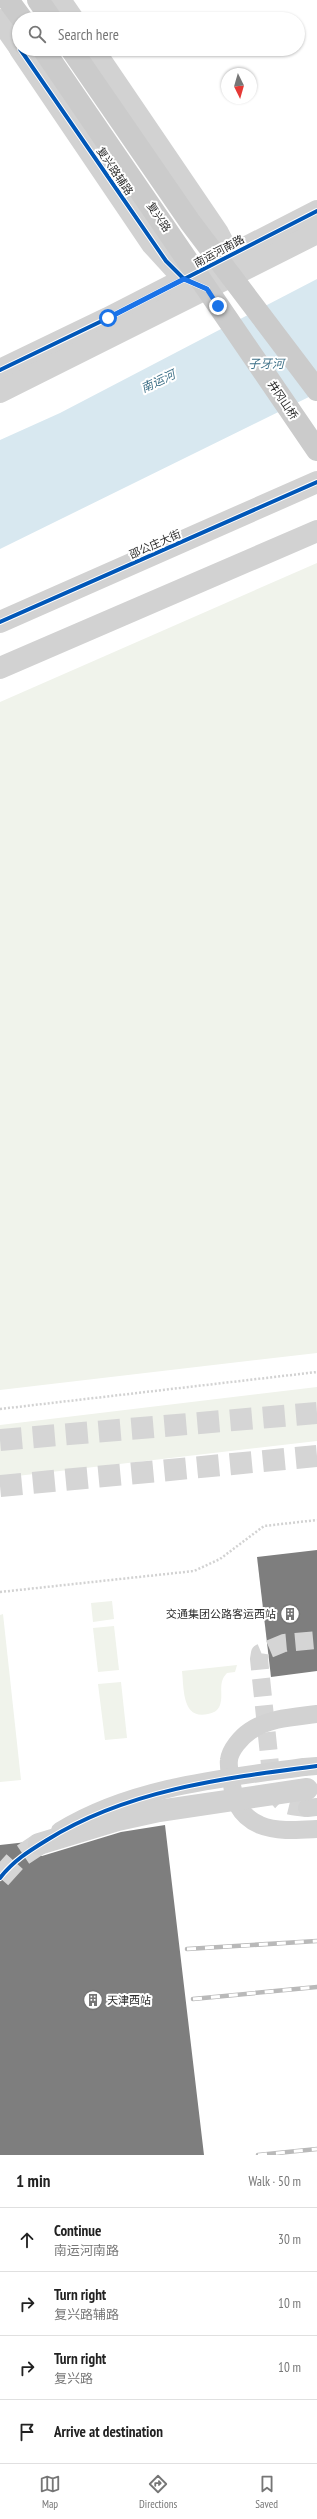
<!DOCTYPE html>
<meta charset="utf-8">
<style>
:root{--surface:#fff;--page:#f6f6f6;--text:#222;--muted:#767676;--line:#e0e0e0;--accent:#767676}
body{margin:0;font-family:"PT Sans Narrow","Noto Sans SC",sans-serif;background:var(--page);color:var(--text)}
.compass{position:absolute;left:221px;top:68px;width:36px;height:36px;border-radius:50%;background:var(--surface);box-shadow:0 1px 3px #0004;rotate:175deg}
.stop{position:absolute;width:12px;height:12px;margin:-9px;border:3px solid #1a73e8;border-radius:50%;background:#fff}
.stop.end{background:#1a73e8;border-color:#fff;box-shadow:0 1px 4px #0008}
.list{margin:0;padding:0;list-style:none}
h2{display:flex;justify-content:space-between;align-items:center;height:52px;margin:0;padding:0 16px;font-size:17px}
h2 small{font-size:13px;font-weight:400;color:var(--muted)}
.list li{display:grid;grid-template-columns:26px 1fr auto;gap:12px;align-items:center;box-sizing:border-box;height:64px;padding:0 16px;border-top:1px solid var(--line)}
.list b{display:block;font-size:15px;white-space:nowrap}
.list p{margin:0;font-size:13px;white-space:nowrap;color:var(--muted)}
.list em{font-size:13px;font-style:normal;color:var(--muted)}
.icon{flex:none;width:22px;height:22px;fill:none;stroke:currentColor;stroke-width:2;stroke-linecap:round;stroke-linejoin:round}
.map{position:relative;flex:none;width:317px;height:2155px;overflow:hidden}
.search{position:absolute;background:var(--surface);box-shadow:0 1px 3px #0004;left:12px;right:12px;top:12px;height:44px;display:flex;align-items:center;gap:10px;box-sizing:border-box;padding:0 14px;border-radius:22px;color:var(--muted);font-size:15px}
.sheet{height:308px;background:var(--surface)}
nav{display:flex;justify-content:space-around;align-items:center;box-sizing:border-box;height:56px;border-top:1px solid var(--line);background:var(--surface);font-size:11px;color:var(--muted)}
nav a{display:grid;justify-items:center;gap:2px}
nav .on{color:var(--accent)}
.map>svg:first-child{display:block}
.green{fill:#f0f3eb}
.water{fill:#d8e8f0}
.building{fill:#7e7e7e}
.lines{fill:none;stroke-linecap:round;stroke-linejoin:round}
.minor-tunnel{stroke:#d5d5d5;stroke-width:18;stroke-dasharray:18 9;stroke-linecap:butt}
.tertiary-tunnel{stroke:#d5d5d5;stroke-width:22;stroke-dasharray:22 11;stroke-linecap:butt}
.trunk-tunnel{stroke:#d5d5d5;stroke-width:22;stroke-dasharray:22 11;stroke-linecap:butt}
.path{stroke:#d2d2d2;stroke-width:2.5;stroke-dasharray:2 2;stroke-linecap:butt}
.minor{stroke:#d2d2d2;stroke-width:18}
.tertiary{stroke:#d2d2d2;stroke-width:22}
.secondary{stroke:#cbcbcb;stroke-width:22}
.rail-casing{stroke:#b9b9b9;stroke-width:4.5}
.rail{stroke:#fff;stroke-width:3;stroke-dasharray:9;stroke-linecap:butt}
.minor-bridge{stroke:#d2d2d2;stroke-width:18}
.tertiary-bridge{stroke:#d2d2d2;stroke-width:22}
.cycleway-casing{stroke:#fff;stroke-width:6}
.cycleway{stroke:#0057b8;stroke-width:4}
.route{stroke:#1a73e8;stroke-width:5}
.labels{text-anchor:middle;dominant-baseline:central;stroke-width:4;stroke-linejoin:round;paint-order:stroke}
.street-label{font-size:11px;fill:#2d2d2d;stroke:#fff}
.poi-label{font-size:11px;fill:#2d2d2d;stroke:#fff;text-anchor:end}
.water-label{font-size:12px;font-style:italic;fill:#407289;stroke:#fff}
</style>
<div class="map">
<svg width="317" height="2155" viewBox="0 0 317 2155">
<rect width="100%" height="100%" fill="#fff"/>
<g class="green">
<path d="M317,563V1353L0,1390V702Z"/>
<path d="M317,1387V1441L0,1478V1425Z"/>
<path d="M112,1601L114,1619L93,1622L91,1603Z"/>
<path d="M3,1614L21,1780L0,1782V1615Z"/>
<path d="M114,1626L119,1670L98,1672L93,1628Z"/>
<path d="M237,1665L235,1672L227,1673C217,1683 224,1694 220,1705C218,1711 213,1713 208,1714C182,1720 184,1689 182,1671Z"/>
<path d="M121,1682L127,1738L105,1740L98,1684Z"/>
</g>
<path class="water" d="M317,279V393L0,549V440L60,413Z"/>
<g class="building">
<path d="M317,1550V1671L271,1677L257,1557Z"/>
<path d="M165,1825L204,2155H0V1845L27,1842L31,1853L42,1856L121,1832Z"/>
</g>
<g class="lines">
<path class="minor-tunnel" d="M307,1808C284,1805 280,1807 272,1784L259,1659L260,1653L284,1643L317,1640"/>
<path class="tertiary-tunnel" d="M0,1878L18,1858L39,1844"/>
<g class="trunk-tunnel">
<path d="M0,1440L317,1413"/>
<path d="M0,1486L317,1456"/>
</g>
<g class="path">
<path d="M0,1409L317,1372"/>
<path d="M0,1592L194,1571L220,1559L264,1526L317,1520"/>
</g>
<g class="minor">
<path d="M317,1714C294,1717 269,1718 250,1731C241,1737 230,1750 229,1760C228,1766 230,1773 231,1779C234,1800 238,1815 260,1825C277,1832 299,1830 317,1829"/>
<path d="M304,1767L317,1766"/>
<path d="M307,1808L317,1807"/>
</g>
<g class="tertiary">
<path d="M60,0L73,19"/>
<path d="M0,20L19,47"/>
<path d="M20,49L152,244L184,279L197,284"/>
<path d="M93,49L218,233L230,256L231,270"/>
<path d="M0,370L108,318L317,211"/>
<path d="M0,392L317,233"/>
<path d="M0,622L317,482"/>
<path d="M0,668L317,531"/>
</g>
<g class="secondary">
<path d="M8,0L22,19"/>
<path d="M38,0L51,19"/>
<path d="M43,49L317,450"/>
<path d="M71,49L190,222L317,390"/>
</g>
<g class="rail-casing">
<g id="rail">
<path d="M187,1949L317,1941"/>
<path d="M193,1999L317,1987"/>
<path d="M258,2155L317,2149"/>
</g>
</g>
<use href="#rail" class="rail"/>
<path class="minor-bridge" d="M60,1831C131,1787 223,1778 304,1767"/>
<path class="tertiary-bridge" d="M39,1844L118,1820L159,1811L307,1789"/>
<g class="cycleway-casing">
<g id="cycleway">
<path d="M20,49L166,261L184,279L207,289"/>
<path d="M0,370L108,318L317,211"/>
<path d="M0,622L317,482"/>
<path d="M0,1878C13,1861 29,1851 47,1840C127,1790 224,1778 317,1766"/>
</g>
</g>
<use href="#cycleway" class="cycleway"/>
</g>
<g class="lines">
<path class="route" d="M108,318L184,279L207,289L218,306"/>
</g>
<defs>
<g id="building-ring" transform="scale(1)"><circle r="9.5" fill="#fff" stroke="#767676" stroke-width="1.5"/><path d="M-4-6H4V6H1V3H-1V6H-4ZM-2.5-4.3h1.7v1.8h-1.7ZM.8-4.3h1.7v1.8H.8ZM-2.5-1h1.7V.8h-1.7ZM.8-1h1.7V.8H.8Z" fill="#767676"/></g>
</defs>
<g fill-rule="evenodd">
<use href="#building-ring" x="290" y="1614"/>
<use href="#building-ring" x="93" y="2000"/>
</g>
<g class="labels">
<g class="street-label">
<text transform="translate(115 171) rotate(56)">复兴路辅路</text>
<text transform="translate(159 217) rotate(56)">复兴路</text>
<text transform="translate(219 251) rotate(-28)">南运河南路</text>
<text transform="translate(283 400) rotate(56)">井冈山桥</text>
<text transform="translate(155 544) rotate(-24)">邵公庄大街</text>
</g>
<g class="poi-label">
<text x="276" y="1614">交通集团公路客运西站</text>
<text x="107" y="2000" text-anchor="start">天津西站</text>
</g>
<g class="water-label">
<text x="266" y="363">子牙河</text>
<text transform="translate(158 381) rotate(-25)">南运河</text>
</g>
</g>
</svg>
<svg class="compass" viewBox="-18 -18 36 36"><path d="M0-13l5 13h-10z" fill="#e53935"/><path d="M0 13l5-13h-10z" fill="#767676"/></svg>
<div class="stop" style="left:108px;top:318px"></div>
<div class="stop end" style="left:218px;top:306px"></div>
<div class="search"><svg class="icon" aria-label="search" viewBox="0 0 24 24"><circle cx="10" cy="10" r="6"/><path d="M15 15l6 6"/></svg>Search here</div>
</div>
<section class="sheet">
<h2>1 min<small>Walk · 50 m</small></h2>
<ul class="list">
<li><svg class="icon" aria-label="ahead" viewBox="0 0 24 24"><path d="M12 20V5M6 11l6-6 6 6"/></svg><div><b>Continue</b><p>南运河南路</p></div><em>30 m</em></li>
<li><svg class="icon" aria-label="right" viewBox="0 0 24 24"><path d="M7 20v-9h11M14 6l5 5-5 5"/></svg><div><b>Turn right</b><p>复兴路辅路</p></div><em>10 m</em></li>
<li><svg class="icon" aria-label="right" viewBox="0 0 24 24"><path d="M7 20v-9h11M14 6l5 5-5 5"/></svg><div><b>Turn right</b><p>复兴路</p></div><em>10 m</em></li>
<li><svg class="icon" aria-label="arrive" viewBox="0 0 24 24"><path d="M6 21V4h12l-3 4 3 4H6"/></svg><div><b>Arrive at destination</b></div></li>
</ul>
</section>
<nav>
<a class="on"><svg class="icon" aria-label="map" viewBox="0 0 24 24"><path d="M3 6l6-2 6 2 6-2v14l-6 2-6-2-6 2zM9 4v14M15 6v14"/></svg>Map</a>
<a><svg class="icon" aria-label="directions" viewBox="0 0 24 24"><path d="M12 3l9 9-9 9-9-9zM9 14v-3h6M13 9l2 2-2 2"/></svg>Directions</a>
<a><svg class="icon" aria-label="saved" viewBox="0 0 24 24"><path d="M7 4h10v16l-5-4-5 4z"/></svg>Saved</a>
</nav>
